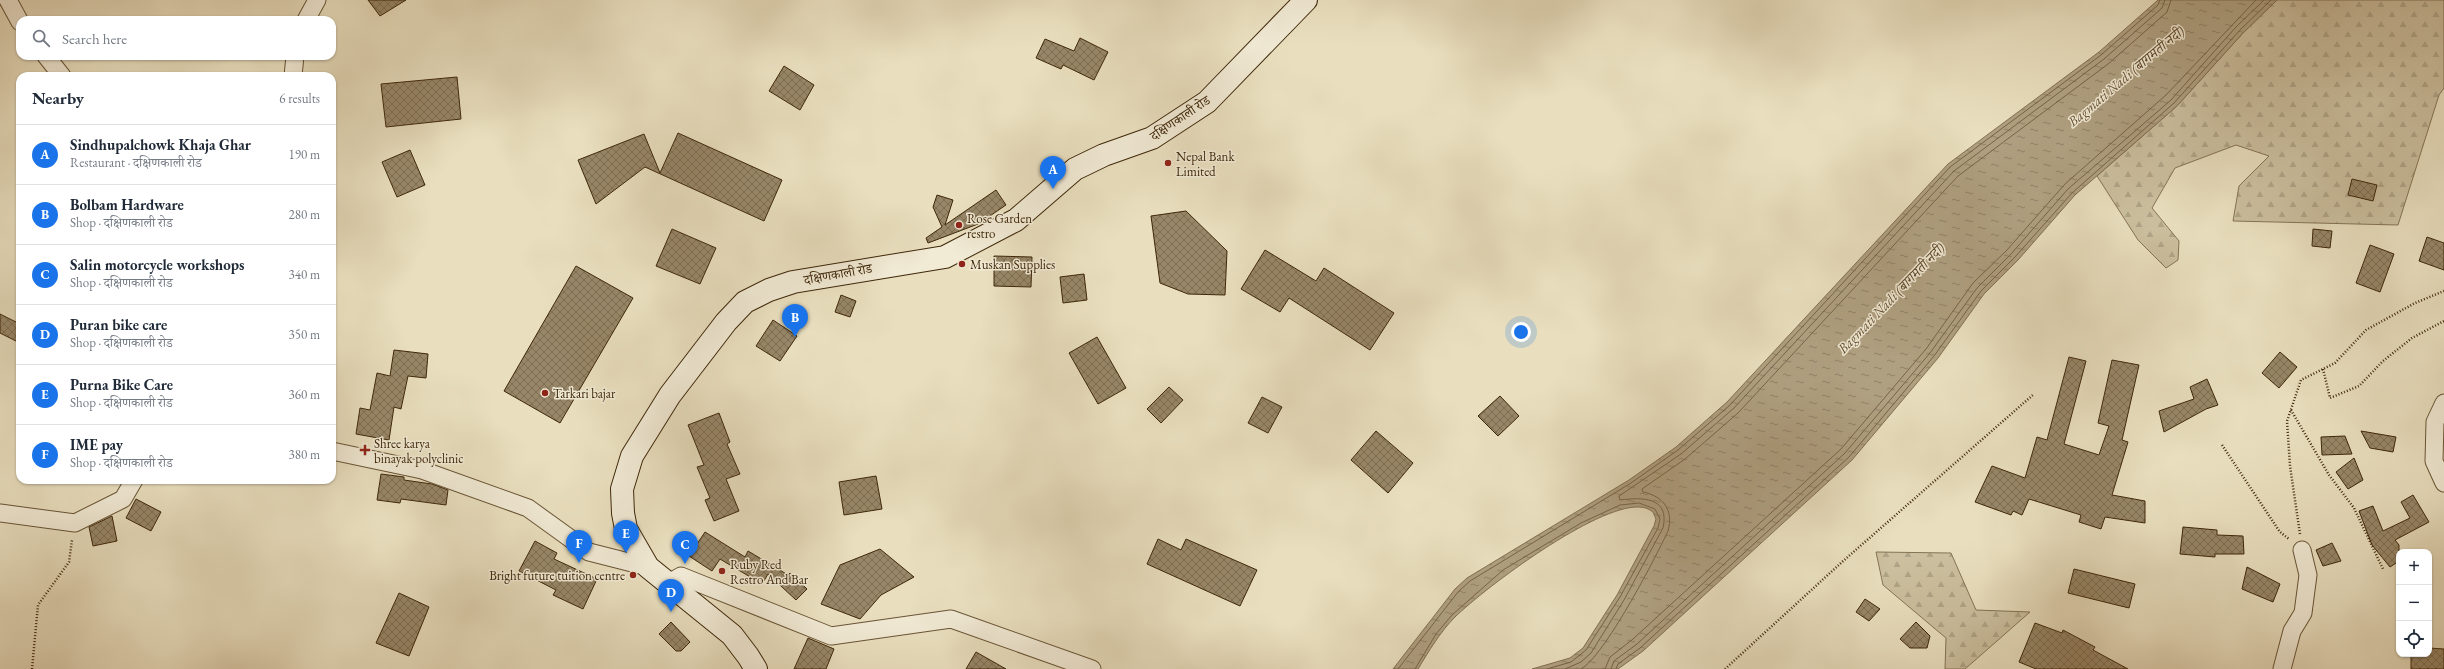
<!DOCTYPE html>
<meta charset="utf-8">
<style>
:root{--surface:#fff;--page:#f6f6f7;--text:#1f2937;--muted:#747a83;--line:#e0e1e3;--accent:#1a73e8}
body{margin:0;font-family:"EB Garamond","Noto Serif Devanagari",serif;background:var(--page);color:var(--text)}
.controls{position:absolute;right:12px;bottom:12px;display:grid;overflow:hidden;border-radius:8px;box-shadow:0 1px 3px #0004}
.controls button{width:36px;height:36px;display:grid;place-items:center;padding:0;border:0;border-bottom:1px solid var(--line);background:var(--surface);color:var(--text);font:20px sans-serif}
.you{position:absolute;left:1521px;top:332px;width:14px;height:14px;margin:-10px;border:3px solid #fff;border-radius:50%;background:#1a73e8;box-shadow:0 0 0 6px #1a73e833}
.badge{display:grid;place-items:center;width:26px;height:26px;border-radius:50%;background:var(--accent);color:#fff;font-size:13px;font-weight:700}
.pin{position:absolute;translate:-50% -33px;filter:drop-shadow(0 1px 2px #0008)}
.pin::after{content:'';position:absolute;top:21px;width:14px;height:12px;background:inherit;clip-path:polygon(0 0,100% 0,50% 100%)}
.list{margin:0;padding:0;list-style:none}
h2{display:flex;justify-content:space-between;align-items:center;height:52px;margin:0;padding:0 16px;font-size:17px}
h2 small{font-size:13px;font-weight:400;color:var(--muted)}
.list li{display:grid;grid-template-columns:26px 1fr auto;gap:12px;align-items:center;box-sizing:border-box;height:60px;padding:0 16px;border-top:1px solid var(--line)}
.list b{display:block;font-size:15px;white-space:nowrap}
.list p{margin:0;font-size:13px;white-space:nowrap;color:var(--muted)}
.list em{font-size:13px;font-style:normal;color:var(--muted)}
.icon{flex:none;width:22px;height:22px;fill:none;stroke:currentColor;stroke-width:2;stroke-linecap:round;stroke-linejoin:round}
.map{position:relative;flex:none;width:2444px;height:669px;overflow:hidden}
.search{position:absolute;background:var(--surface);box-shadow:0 1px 3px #0004;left:16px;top:16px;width:320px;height:44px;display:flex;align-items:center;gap:10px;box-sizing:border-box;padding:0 14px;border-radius:12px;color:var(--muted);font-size:15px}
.panel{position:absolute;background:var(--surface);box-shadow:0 1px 3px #0004;left:16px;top:72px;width:320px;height:412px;border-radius:12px}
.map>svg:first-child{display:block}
.forest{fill:url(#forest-firs);stroke:#857454}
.water{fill:url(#water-ripples);stroke:#827051}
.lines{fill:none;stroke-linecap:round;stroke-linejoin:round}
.shore{stroke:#766445;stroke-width:1}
.building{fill:url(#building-cross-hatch);stroke:#3e2709}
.minor-casing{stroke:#695536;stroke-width:19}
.secondary-casing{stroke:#3e2709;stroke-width:24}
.path{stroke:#3e2709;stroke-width:2.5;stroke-dasharray:1 2;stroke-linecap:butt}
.minor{stroke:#f1ead5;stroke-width:17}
.secondary{stroke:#f1ead5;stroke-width:22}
.poi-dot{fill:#8f2418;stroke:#f1ead5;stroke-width:1.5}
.labels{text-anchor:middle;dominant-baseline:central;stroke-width:3;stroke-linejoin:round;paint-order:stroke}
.street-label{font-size:13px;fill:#3e2709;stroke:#f1ead5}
.poi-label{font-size:13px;fill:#3e2709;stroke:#f1ead5;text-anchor:start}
.water-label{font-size:14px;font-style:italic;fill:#604b2d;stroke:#f1ead5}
</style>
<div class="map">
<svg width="2444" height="669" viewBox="0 0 2444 669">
<defs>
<pattern id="forest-firs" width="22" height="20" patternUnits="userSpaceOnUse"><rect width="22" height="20" fill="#ccc0a0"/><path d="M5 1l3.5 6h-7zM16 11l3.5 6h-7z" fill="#b0a588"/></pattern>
<pattern id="water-ripples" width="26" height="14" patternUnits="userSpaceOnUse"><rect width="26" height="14" fill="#afa081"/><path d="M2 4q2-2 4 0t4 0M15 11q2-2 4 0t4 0" fill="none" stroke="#908268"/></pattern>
<pattern id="building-cross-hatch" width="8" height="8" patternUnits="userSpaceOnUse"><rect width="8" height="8" fill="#978768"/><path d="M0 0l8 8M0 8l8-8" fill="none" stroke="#7d6e54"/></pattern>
</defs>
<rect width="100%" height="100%" fill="#e9dfbf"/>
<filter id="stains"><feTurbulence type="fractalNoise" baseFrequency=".005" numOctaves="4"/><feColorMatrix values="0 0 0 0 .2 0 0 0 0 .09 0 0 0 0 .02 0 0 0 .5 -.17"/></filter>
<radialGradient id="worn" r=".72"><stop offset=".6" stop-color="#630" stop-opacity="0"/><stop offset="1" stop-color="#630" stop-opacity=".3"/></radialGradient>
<g class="forest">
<path d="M2277,0H2444V88L2439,95L2398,225L2233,221L2239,186L2269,156L2236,145L2175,168L2152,208L2179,241L2178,260L2166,268L2138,240L2097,176L2177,106L2243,33Z"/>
<path d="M1876,552L1951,553L1976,610L2030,612L1965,669H1945L1946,638L1883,585Z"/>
</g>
<path class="water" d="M2158,0H2277L2243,33L2177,106L2075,195L2018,260L1984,294L1938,358L1852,460L1643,651L1618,669H1532L1570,658L1583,648L1617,595L1654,526L1656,519L1653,512C1649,509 1645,507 1639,507C1596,505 1487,586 1455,617C1440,632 1429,651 1418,669H1393L1455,589L1467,578L1629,480L1676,447L1727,402L1948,164L2099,52Z"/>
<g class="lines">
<g class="shore">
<path d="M1398,669L1458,592L1470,581L1631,483L1678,450L1730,405L1950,167L2101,55L2158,5L2160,0"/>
<path d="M1415,669L1436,634L1452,615L1503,570L1581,523L1620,505L1639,503L1655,509L1660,519L1658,528L1620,597L1586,650L1571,662L1547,669"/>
<path d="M1565,669L1581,662L1591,653L1624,600L1663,528C1670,497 1643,497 1620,500L1619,496L1681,454L1734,408L1954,171L2104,59L2162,8L2165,0"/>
<path d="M1581,669C1604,657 1655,559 1668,531C1674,510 1663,496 1643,492L1642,489L1685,459L1738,413L1958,176L2108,64L2167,12L2171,0"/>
<path d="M1605,669L1610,657L1633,639L1841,449L1926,349L1973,283L2007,250L2065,184L2166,95L2256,0"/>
<path d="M1611,669L1614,661L1637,644L1845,453L1930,353L1977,288L2011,254L2068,189L2171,100L2236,27L2264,0"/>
<path d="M1616,669L1618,664L1640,648L1849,457L1934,356L1981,291L2015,257L2072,193L2174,103L2240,30L2271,0"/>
</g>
</g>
<g class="building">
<path d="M368,0H406L380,16Z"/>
<path d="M1080,38L1108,52L1094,80L1063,65L1061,69L1036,58L1045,39L1074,51Z"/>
<path d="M784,66L814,85L800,110L769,91Z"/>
<path d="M457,77L461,119L386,127L381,84Z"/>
<path d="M678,133L782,180L764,221L645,167L596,204L578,160L644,134L660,173Z"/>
<path d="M410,150L425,185L397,197L382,162Z"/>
<path d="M2352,179L2377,185L2373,201L2348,195Z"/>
<path d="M996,190L1006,205L978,224L928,243L926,238L942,227L933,207L937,195L953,200L945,225Z"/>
<path d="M1186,211L1227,251L1225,295L1188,294L1160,283L1151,216Z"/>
<path d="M672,229L716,248L700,284L656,266Z"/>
<path d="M2313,229L2332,231L2330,248L2312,246Z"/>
<path d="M2427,237L2444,243V270L2419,261Z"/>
<path d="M2370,245L2394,254L2380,292L2356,283Z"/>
<path d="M1265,250L1316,281L1324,268L1394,313L1370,350L1289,298L1280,312L1241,289Z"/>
<path d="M994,256L1032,257L1031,287L994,286Z"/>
<path d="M576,266L633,298L560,423L504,391Z"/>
<path d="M1084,274L1087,300L1063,303L1060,277Z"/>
<path d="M841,295L856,301L850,317L835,312Z"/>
<path d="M0,314L20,324V343L0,333Z"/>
<path d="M773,320L797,336L780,361L756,346Z"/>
<path d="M1097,337L1126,388L1098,404L1069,353Z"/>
<path d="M394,350L428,354L426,378L408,376L401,409L394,407L389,440L356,434L360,408L370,410L377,373L390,376Z"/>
<path d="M2280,352L2297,367L2279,388L2262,373Z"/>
<path d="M2069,357L2086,361L2064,444L2099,455L2109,426L2098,423L2112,360L2139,365L2122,440L2128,442L2112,495L2145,501V523L2105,517L2101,529L2079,522L2081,515L2029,499L2022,515L2013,511L2011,515L1975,502L1992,466L2025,478L2037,437L2047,440Z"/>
<path d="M2207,379L2218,405L2206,409L2164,432L2159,411L2194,399L2190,387Z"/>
<path d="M1169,387L1183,400L1161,423L1147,409Z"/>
<path d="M1500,396L1519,416L1498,436L1478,416Z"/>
<path d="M1262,397L1282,407L1268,433L1248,423Z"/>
<path d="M719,413L730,442L727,444L740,474L726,479L739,511L714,521L705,500L710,498L697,467L704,465L688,425Z"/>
<path d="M1376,431L1413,463L1388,493L1351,460Z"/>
<path d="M2361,431L2396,437L2393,452L2370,448Z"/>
<path d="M2345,436L2352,454L2322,455L2321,437Z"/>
<path d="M2354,458L2363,480L2348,489L2336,472Z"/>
<path d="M381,474L404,477V480L432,484L448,490L446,505L401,499L400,503L377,500Z"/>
<path d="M876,476L882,509L844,515L839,482Z"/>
<path d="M2413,495L2429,522L2395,540L2399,545V561L2390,567L2372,545L2359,511L2373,506L2383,531L2410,518L2401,502Z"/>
<path d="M136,499L161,512L151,531L126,518Z"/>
<path d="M112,516L117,541L93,546L89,527Z"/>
<path d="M2183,527L2217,530V535L2243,536L2244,554H2215V557L2180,554Z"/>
<path d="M705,532L745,557L748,551L788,575L790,573L807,589L796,600L768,574L762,584L720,559L712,571L689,556Z"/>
<path d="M1158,539L1181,550L1186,539L1257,570L1240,606L1147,564Z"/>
<path d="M535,541L557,553L554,559L597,579L583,609L553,595L556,590L519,571Z"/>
<path d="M2332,543L2341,561L2323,566L2316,550Z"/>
<path d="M880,549L914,577L881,595L860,619L821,604L840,565Z"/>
<path d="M2247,567L2280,584L2273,602L2242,589Z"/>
<path d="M2074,569L2135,584L2129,608L2068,593Z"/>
<path d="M399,593L429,607L409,656L376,643Z"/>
<path d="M1865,599L1880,609L1869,621L1856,612Z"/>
<path d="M671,622L690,642L681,651H676L659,634Z"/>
<path d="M1916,622L1930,636L1927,648H1910L1900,639Z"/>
<path d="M2035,623L2062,633L2063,630L2095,647L2093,650L2128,669H2036L2019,662Z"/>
<path d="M808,638L834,649L826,669H794Z"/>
<path d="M2429,648L2444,649V669H2411V654H2429Z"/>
<path d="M976,652L1006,669H966Z"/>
</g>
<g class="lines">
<g class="minor-casing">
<g id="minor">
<path d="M8,0L20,22"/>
<path d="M306,20L317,0"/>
<path d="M46,56L62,76"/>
<path d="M293,76L295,56"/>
<path d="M2444,403L2435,422L2434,461L2444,483"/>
<path d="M332,451L422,470L528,508L589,552L648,567"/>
<path d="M0,513L75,523L123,499L134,480"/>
<path d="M667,584L681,576L831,636L951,619L1092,669"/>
<path d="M2282,669L2292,631L2303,613L2308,575L2302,550"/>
</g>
</g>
<g class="secondary-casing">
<path id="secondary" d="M756,669L748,656L732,635L648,567L626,529L623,513L622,489L632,456L670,395L726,322L745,302L769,290L793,282L945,257L1016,220L1075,169L1104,155L1152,138L1207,102L1306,0"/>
</g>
<g class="path">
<path d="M2323,369L2330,398L2359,386L2383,361L2412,338L2444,321"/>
<path d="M2291,410L2329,475L2354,508L2383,569"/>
<path d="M2222,445L2280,532L2289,539"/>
<path d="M2300,534L2290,466L2287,421L2301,380L2335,363L2366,330L2415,303L2444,291"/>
<path d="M32,669L38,605L69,562L72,540"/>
<path d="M1725,669L1842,562L2034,394"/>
</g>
<use href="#minor" class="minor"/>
<use href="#secondary" class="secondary"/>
</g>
<g class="poi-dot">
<circle cx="1168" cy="163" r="4"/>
<circle cx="959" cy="225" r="4"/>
<circle cx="962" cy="264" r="4"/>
<circle cx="545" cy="393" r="4"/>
<path d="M363 444h4v4h4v4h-4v4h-4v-4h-4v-4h4z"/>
<circle cx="722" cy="571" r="4"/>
<circle cx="633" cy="575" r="4"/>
</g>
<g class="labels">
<g class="street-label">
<text transform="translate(1180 118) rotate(-34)">दक्षिणकाली रोड</text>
<text transform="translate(838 274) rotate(-10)">दक्षिणकाली रोड</text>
</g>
<g class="poi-label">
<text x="1176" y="156">Nepal Bank<tspan x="1176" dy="15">Limited</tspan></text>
<text x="967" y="218">Rose Garden<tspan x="967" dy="15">restro</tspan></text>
<text x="970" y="264">Muskan Supplies</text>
<text x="553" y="393">Tarkari bajar</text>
<text x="374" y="443">Shree karya<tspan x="374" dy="15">binayak polyclinic</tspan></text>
<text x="730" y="564">Ruby Red<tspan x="730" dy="15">Restro And Bar</tspan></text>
<text x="625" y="575" text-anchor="end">Bright future tuition centre</text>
</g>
<g class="water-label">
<text transform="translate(2126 76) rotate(-40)">Bagmati Nadi (बागमती नदी)</text>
<text transform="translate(1891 298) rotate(-46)">Bagmati Nadi (बागमती नदी)</text>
</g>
</g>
<rect width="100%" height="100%" filter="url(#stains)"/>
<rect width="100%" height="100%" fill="url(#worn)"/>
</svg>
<div class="controls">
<button>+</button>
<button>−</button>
<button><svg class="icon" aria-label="locate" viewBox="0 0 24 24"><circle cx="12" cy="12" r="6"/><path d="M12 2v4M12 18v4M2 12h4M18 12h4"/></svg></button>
</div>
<div class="you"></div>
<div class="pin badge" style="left:1053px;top:189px">A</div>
<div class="pin badge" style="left:795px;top:337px">B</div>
<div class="pin badge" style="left:685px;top:564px">C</div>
<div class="pin badge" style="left:671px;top:612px">D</div>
<div class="pin badge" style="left:626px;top:553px">E</div>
<div class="pin badge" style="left:579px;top:563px">F</div>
<div class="search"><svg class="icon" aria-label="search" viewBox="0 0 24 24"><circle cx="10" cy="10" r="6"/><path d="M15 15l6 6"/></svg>Search here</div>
<section class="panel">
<h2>Nearby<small>6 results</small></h2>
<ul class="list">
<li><span class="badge">A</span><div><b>Sindhupalchowk Khaja Ghar</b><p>Restaurant · दक्षिणकाली रोड</p></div><em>190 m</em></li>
<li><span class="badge">B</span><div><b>Bolbam Hardware</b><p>Shop · दक्षिणकाली रोड</p></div><em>280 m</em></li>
<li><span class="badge">C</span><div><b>Salin motorcycle workshops</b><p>Shop · दक्षिणकाली रोड</p></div><em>340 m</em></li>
<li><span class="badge">D</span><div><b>Puran bike care</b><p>Shop · दक्षिणकाली रोड</p></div><em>350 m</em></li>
<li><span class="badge">E</span><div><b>Purna Bike Care</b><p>Shop · दक्षिणकाली रोड</p></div><em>360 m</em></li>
<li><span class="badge">F</span><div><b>IME pay</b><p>Shop · दक्षिणकाली रोड</p></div><em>380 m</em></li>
</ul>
</section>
</div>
